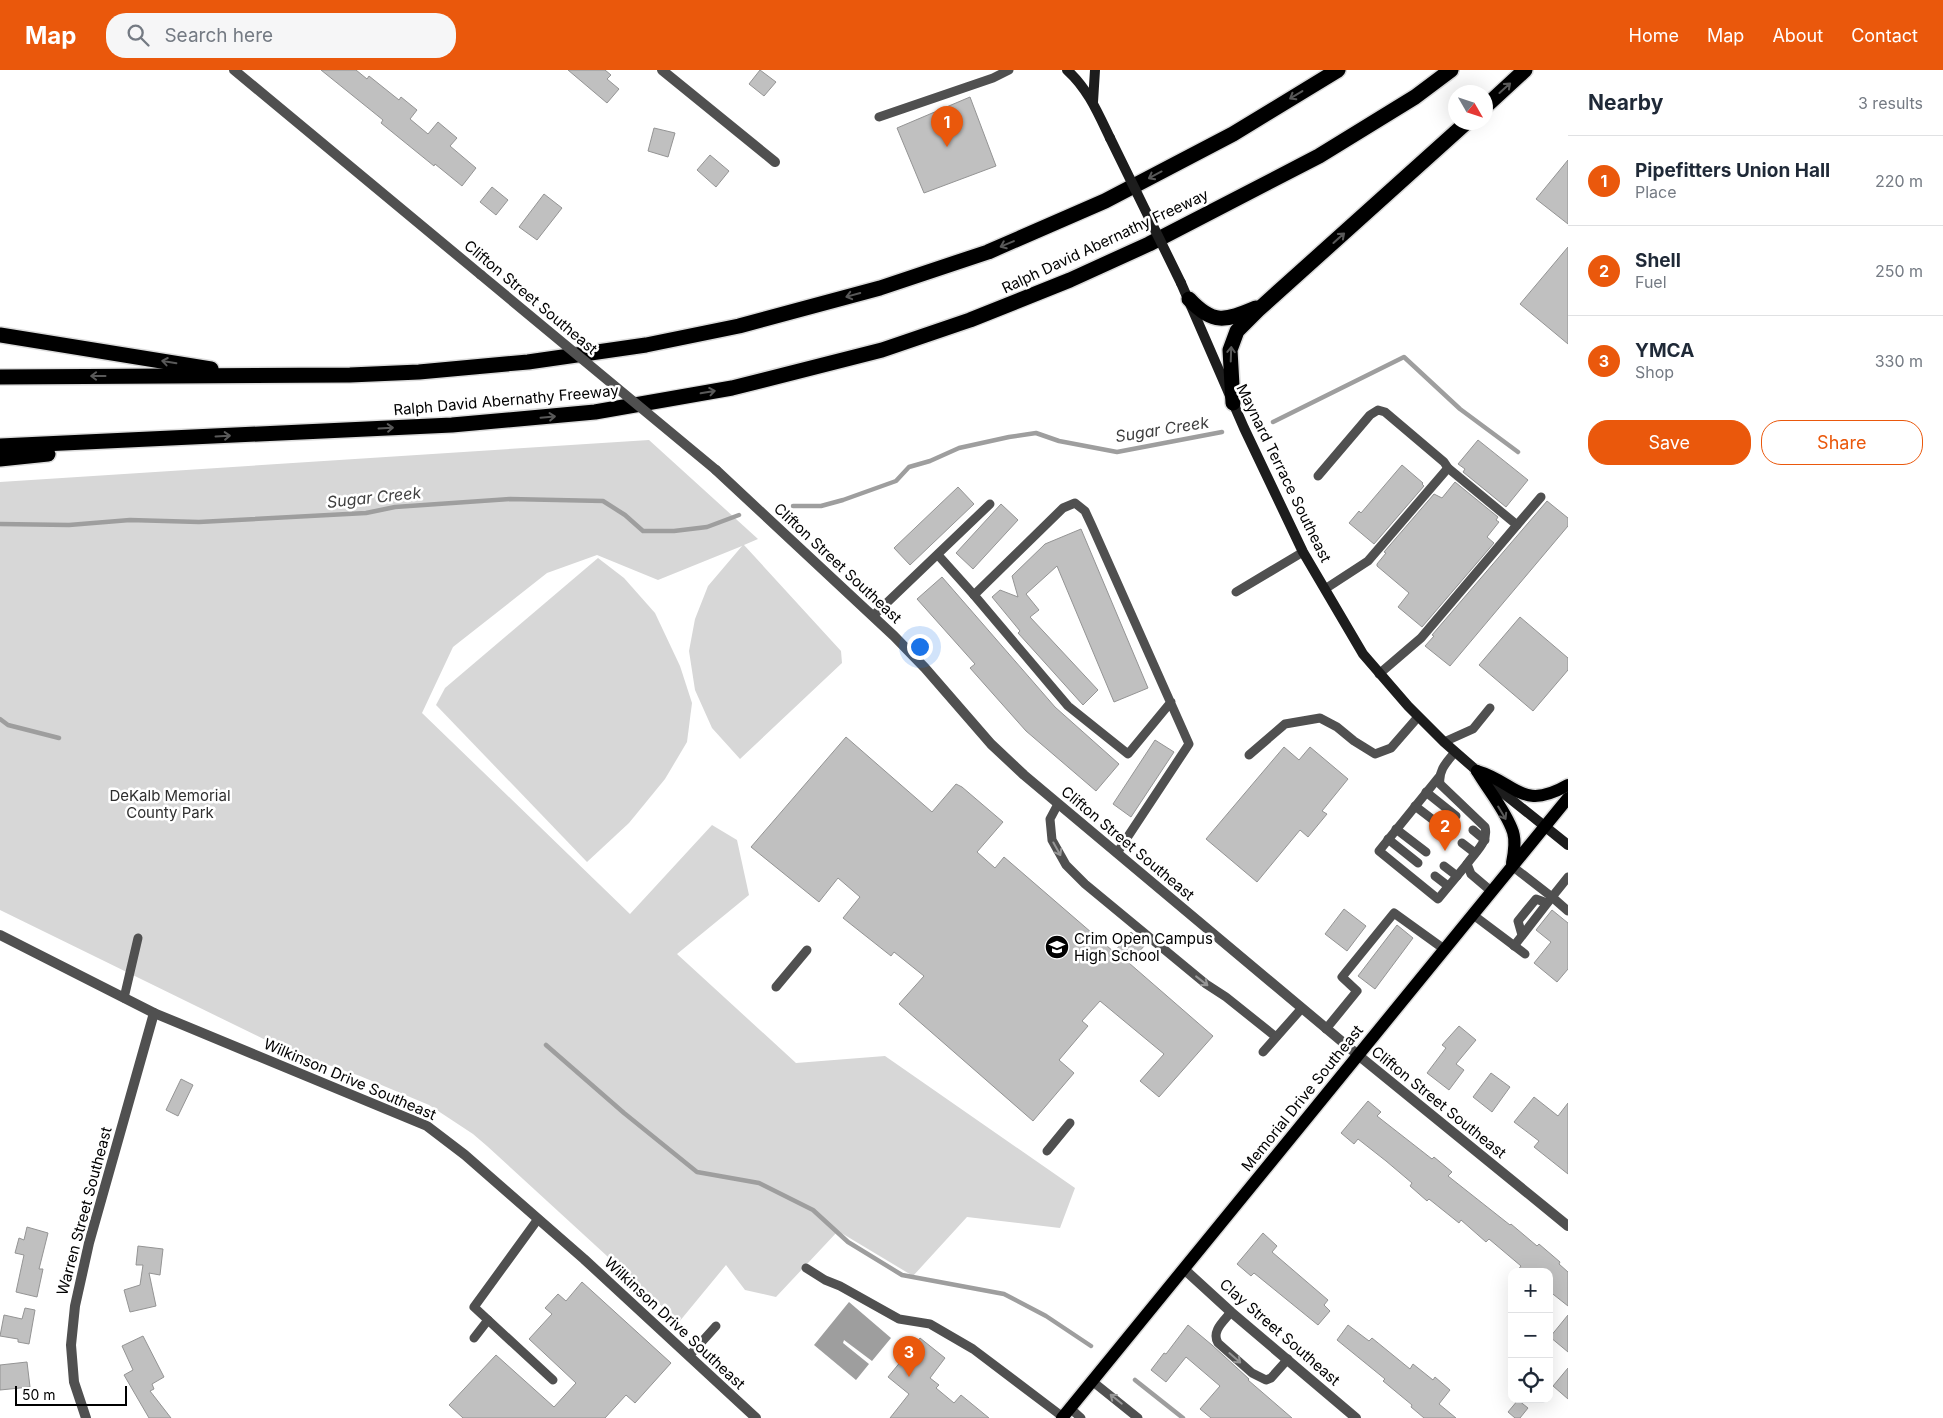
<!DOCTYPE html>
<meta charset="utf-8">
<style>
:root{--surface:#fff;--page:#f6f6f7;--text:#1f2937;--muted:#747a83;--line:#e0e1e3;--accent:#ea580c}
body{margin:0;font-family:Inter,sans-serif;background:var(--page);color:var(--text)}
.controls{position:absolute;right:15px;bottom:15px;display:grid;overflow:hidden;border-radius:10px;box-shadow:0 5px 20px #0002}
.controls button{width:45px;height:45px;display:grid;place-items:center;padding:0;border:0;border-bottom:1px solid var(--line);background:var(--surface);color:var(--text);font:25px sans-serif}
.compass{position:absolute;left:1448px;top:15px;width:45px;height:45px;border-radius:50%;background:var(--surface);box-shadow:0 5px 20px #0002;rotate:129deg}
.scale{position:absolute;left:15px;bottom:12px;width:112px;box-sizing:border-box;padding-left:5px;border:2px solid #000;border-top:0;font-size:14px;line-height:18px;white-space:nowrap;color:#000;-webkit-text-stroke:4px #fff;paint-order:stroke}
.you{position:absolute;left:919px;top:576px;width:18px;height:18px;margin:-12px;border:4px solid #fff;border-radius:50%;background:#1a73e8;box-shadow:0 0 0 8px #1a73e833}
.badge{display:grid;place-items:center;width:32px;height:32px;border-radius:50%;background:var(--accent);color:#fff;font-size:16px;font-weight:700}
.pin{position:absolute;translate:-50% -41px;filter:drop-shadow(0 1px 2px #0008)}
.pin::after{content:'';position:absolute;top:26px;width:18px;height:15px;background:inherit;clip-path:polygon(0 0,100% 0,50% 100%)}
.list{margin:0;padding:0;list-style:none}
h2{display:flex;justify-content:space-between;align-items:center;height:65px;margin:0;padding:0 20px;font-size:21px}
h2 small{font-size:16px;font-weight:400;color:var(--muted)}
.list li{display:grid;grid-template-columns:32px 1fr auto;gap:15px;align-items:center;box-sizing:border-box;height:90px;padding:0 20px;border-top:1px solid var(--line)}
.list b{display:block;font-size:19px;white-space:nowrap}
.list p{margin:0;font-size:16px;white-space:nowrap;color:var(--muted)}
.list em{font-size:16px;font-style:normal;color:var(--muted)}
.actions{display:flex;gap:10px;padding:15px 20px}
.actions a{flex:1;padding:11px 0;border:1px solid var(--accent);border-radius:20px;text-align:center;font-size:18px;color:var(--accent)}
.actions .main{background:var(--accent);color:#fff}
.icon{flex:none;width:28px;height:28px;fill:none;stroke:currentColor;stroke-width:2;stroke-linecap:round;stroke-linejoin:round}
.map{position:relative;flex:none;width:1568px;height:1348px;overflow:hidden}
header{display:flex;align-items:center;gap:30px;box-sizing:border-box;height:70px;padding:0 25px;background:var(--accent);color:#fff}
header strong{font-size:24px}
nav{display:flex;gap:28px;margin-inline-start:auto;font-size:18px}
.search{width:350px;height:45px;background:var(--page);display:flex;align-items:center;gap:12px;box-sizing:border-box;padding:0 18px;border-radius:20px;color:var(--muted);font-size:19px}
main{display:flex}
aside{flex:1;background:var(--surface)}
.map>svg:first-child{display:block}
.green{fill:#d7d7d7}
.water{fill:#9e9e9e}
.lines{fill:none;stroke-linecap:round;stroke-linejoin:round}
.stream{stroke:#9e9e9e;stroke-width:4.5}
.building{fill:#c0c0c0;stroke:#949494}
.primary-casing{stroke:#dbdbdb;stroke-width:15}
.highway-casing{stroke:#dbdbdb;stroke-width:18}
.lane{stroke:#505050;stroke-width:9}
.street{stroke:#505050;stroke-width:10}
.secondary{stroke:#1d1d1d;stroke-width:10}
.primary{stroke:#000;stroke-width:12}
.highway{stroke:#000;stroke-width:15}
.street-bridge{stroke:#505050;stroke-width:10}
.secondary-bridge{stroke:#1d1d1d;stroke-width:10}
.oneway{stroke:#595959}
.oneway2{stroke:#969696}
.labels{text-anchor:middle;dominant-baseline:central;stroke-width:5;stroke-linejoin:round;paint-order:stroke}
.street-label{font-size:15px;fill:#000;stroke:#fff}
.park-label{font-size:15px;fill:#2e2e2e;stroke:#fff}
.poi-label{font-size:15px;fill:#000;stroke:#fff;text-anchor:start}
.water-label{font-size:16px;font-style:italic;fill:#3f3f3f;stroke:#fff}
</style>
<header>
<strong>Map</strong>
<div class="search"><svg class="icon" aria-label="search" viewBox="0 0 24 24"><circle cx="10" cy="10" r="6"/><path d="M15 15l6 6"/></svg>Search here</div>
<nav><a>Home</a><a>Map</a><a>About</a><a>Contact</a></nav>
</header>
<main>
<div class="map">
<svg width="1568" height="1348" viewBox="0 0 1568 1348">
<rect width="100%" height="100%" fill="#fff"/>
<g class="green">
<path d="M649,370L758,469L744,475L841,581L842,593L740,689L712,658L695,620L689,581L695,549L708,516L742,476L658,510L597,485L547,503L453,577L422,643L630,844L712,755L737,770L749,825L677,884L796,993L885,986L1075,1118L1060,1158L967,1147L913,1206L838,1161L776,1227L745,1220L726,1195L679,1252L487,1076L473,1064L429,1035L360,1006L288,981L0,840V412Z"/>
<path d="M598,488L624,508L655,543L680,596L692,633L687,672L665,709L629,753L587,792L436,635L445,618Z"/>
</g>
<path class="water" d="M849,1232L891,1268L872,1291L844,1270L843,1273L869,1294L856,1310L814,1275Z"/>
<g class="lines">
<g class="stream">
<path d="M1273,352L1404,287L1460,339L1518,382"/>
<path d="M793,436H821L843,430L896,411L909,397L930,391L959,378L1009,367L1036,363L1059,371L1117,382L1222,362"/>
<path d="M0,454L69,455L130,450L199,452L366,443L395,437L510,429L603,431L625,445L643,461H674L707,457L739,445"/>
<path d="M0,649L8,655L59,668"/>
<path d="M546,975L624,1043L697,1102L759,1113L813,1140L848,1172L902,1205L1004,1224L1046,1246L1091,1276"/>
<path d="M1135,1310L1183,1348"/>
</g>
</g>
<g class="building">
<path d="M321,0H356L367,9L369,6L399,30L401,27L417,40L410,49L428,64L438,52L457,68L450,76L476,98L462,116L435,94L434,96L381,53L383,50Z"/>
<path d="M568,0H605L611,5L607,9L619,19L607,33Z"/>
<path d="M760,0L776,12L764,26L749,14Z"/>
<path d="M970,27L996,96L924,123L897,58Z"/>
<path d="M654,58L675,63L668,87L648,81Z"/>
<path d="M710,85L729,101L716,117L697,100Z"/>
<path d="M1568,90V154L1536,129Z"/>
<path d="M492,117L508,130L496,145L480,132Z"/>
<path d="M544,124L562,138L537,170L519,157Z"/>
<path d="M1568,177V274L1520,234Z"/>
<path d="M1478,370L1528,410L1506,437L1463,402L1465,399L1458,394Z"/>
<path d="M1402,395L1423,413L1422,414L1424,416L1374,474L1349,453L1359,441L1361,443Z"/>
<path d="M1455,412L1498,447L1496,450L1499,452L1487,467L1494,473L1422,557L1398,537L1409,523L1377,496V494L1386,483L1384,482L1434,424L1442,428Z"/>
<path d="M958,417L974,434L910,495L894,478Z"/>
<path d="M1547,431L1568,448V456L1450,596L1425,576L1434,566L1432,565Z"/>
<path d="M1001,434L1018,450L973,499L956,483Z"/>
<path d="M1081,459L1148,618L1114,632L1057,496L1026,524L1039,540L1030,547L1098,620L1083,635L1018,563L1020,561L992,527L1000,520L1018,527L1012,506L1045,474Z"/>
<path d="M942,507L1055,637L1119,694L1096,721L1026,661L970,598L975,594L917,529Z"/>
<path d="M1520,547L1568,588V600L1533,641L1479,595Z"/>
<path d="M846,667L932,742L956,714L962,717L1003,752L977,782L995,798L1004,787L1114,882L1131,862L1145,875L1129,893L1213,966L1159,1027L1140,1011L1164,984L1100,931L1082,951L1088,956L1059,990L1074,1003L1033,1051L899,934L924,906L894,882L891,886L843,848L860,827L838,808L819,832L751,777Z"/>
<path d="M1155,670L1174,682L1131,747L1113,734Z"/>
<path d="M1284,677L1299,690L1310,677L1348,709L1322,741L1327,744L1308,767L1300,760L1257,812L1206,769Z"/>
<path d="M1344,839L1366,856L1347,881L1325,864Z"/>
<path d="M1552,840L1568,853V899L1557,912L1534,893L1551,872L1536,860Z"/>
<path d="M1397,855L1413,868L1375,919L1358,906Z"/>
<path d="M1459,956L1476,970L1456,994L1464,1000L1449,1020L1427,1003L1446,978L1442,975Z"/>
<path d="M1491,1003L1510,1017L1492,1042L1473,1027Z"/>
<path d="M181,1009L193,1015L178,1046L166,1040Z"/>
<path d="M1534,1027L1558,1046L1568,1033V1104L1534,1077L1539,1071L1514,1052Z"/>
<path d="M1368,1031L1381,1042L1377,1046L1432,1089L1434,1087L1452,1102L1448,1106L1510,1155L1511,1154L1537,1176L1539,1174L1560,1192L1559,1194L1568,1202V1236L1549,1221V1202H1516L1521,1196L1489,1169L1486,1172L1461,1150L1459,1153L1429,1129L1427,1131L1410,1116L1412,1113L1386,1091L1358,1069L1354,1074L1341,1063Z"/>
<path d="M27,1157L48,1163L39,1199H43L37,1227L16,1222L24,1185L15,1183L19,1168L24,1170Z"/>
<path d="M1263,1163L1277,1176L1272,1182L1328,1230L1324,1235L1330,1241L1318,1255L1254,1203L1251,1206L1237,1194Z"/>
<path d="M138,1176L163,1179L160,1205L149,1203L156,1236L130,1242L124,1220L140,1215L143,1195H136Z"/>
<path d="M582,1212L671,1293L635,1333L626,1325L605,1348H463L449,1335L496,1285L554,1337L576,1313L529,1269L552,1244L545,1238L558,1224L566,1231Z"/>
<path d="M25,1238L35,1240L29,1274L18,1272V1269L0,1266L4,1245L22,1249Z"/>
<path d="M1568,1245V1282L1550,1267Z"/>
<path d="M1188,1255L1212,1275L1249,1309L1248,1310L1292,1348H1211L1200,1339L1220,1316L1186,1287L1166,1312L1151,1300L1164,1283L1166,1284Z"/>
<path d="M1348,1255L1369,1271L1372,1268L1410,1299L1413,1294L1433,1310L1435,1307L1450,1320L1439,1334L1456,1348H1424L1411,1337L1412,1335L1383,1311L1385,1309L1337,1270Z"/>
<path d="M143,1266L164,1307L152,1314L154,1319L150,1321L171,1348H149L124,1305L133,1300L122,1276Z"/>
<path d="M920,1268L945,1288L930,1308L939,1315L936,1318L954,1333L961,1325L989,1348H890L909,1324L888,1307Z"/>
<path d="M27,1292L30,1317L0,1320V1295Z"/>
<path d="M1568,1298V1329L1553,1316Z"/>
<path d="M1518,1330L1528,1338L1520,1348H1515L1508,1342Z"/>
</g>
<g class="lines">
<g class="primary-casing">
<g id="primary">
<path d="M1477,701C1488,720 1506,741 1513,762C1516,772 1514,783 1512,793"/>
<path d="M1477,701C1516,712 1521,742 1568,715"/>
<path d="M1062,1348L1568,728"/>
</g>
</g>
<g class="highway-casing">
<g id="highway">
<path d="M1486,36L1525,0"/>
<path d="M1189,229C1213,255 1225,251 1256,238"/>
<path d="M0,265L211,299"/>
<path d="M0,307L350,305L419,302L528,292L646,275L739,256L880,218L988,182L1105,131L1233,64L1338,0"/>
<path d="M1233,333L1230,280L1237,261L1258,240L1467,52"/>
<path d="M0,376L452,355L595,342L732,318L882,280L970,250L1070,210L1149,174L1319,86L1415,27L1451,0"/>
<path d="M0,389L48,384"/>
</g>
</g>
<g class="lane">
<path d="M879,47L993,8L1009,0"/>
<path d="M1318,406L1370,345L1378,340L1385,342L1444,392L1448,398L1517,455L1421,568L1379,604"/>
<path d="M1517,455L1541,427"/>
<path d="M938,485L974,525"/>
<path d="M1325,519L1368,491L1448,398"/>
<path d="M1236,522L1303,482"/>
<path d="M873,546L990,434"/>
<path d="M1444,672L1473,659L1490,638"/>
<path d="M1455,682C1447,692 1438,700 1440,714L1485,757C1489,772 1475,782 1467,794L1471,804L1491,821"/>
<path d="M1249,685L1285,654L1320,648L1337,657L1354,671L1375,684L1391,678L1418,647"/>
<path d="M1439,707L1379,781L1438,829L1467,794"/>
<path d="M1426,722L1456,746"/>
<path d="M1058,734L1050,749L1052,770L1066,795L1085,814L1206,914L1226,927L1276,967"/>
<path d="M1415,736L1445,759"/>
<path d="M1396,759L1426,782"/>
<path d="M1473,760L1485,770"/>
<path d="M1388,769L1418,793"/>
<path d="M1462,773L1475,783"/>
<path d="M1117,783L1189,674L1092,456L1085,441L1075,433L1063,438L974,525L1068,636L1128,684L1171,632"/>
<path d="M1444,796L1457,806"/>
<path d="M1512,796L1552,827L1514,876"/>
<path d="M1435,806L1448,816"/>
<path d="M1568,807L1552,827L1568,841"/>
<path d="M1472,844L1525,884"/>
<path d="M1522,865L1518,851L1536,829L1547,833"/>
<path d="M776,917L807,880"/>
<path d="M124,928L138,868"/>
<path d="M1326,959L1357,921L1342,907L1394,843L1444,879"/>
<path d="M1263,982L1302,938"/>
<path d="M1047,1081L1070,1053"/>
<path d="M538,1149L474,1237L553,1310"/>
<path d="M806,1198L825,1210L840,1216L899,1249L930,1254L973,1279L1063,1347"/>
<path d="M1231,1242C1224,1251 1211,1261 1218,1273L1252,1303L1266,1310L1271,1308L1288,1289"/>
<path d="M474,1268L488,1250"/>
<path d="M689,1286L716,1256"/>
<path d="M1092,1311L1138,1348"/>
<path d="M1070,1338L1081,1348"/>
</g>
<g class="street">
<path d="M234,0L481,205"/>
<path d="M662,0L775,92"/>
<path d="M716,400L894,566L925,598L991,674L1024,705L1358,985L1568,1156"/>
<path d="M0,865L154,943L427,1056L465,1085L584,1189L756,1348"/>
<path d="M1184,1199L1231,1242L1356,1348"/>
<path d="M86,1348L74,1312L71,1275L75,1236L89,1173L154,943"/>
</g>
<g class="secondary">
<path d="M1067,0C1088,19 1098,43 1110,68"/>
<path d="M1093,32L1095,0"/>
<path d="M1181,213L1244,358L1303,482L1363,584L1408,636L1444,672L1492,714L1568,775"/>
</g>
<use href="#primary" class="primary"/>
<use href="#highway" class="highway"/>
<path class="street-bridge" d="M481,205L716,400"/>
<path class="secondary-bridge" d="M1110,68L1181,213"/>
</g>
<defs><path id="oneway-shaft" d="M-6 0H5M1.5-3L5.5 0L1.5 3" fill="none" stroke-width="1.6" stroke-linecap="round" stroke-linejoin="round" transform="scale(1.25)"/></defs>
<g class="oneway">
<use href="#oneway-shaft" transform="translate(1505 18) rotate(-42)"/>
<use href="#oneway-shaft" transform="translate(1296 25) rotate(149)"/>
<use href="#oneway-shaft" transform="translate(1155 105) rotate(152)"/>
<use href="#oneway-shaft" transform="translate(1339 168) rotate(-42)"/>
<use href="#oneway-shaft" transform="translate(1007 174) rotate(157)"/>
<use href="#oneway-shaft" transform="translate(853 225) rotate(165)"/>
<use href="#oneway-shaft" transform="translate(1231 284) rotate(-88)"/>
<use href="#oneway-shaft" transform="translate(169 292) rotate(-171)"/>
<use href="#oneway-shaft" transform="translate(98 306) rotate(180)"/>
<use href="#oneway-shaft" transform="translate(708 322) rotate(-10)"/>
<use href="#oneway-shaft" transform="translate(548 347) rotate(-5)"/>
<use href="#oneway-shaft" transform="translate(386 358) rotate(-3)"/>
<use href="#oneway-shaft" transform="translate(223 366) rotate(-3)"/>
<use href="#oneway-shaft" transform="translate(1502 743) rotate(59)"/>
</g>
<g class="oneway2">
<use href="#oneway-shaft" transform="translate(1057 779) rotate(61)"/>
<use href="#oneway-shaft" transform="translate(1202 911) rotate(38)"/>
<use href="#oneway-shaft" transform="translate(1235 1288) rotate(41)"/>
<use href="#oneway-shaft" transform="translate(1116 1329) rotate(-141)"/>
</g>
<defs>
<g id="school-disc" transform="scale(1.25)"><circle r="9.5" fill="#000" stroke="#fff"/><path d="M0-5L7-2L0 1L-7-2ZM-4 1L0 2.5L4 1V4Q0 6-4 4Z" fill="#fff"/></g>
</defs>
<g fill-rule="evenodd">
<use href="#school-disc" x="1057" y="877"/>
</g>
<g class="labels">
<g class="street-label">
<text transform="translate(1105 171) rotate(-25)">Ralph David Abernathy Freeway</text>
<text transform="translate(531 227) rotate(40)">Clifton Street Southeast</text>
<text transform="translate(506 330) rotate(-5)">Ralph David Abernathy Freeway</text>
<text transform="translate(1284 403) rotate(64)">Maynard Terrace Southeast</text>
<text transform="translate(838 493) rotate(43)">Clifton Street Southeast</text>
<text transform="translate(1128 773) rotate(40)">Clifton Street Southeast</text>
<text transform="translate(350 1009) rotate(23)">Wilkinson Drive Southeast</text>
<text transform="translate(1302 1028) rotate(-51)">Memorial Drive Southeast</text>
<text transform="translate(1439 1032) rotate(39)">Clifton Street Southeast</text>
<text transform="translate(84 1141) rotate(-75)">Warren Street Southeast</text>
<text transform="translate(675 1253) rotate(43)">Wilkinson Drive Southeast</text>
<text transform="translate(1280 1262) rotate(41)">Clay Street Southeast</text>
</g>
<g class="park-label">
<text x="170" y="725">DeKalb Memorial<tspan x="170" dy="17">County Park</tspan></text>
</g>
<g class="poi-label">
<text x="1074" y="868">Crim Open Campus<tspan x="1074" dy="17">High School</tspan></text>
</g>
<g class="water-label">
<text transform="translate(1162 359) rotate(-9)">Sugar Creek</text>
<text transform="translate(374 427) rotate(-6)">Sugar Creek</text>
</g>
</g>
</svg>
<div class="controls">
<button>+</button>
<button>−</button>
<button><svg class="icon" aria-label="locate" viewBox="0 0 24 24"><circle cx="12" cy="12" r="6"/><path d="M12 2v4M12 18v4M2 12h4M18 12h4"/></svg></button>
</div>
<svg class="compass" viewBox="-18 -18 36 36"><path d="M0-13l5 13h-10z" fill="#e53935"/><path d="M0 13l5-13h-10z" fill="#747a83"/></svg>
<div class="scale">50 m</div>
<div class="you"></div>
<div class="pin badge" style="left:947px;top:77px">1</div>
<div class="pin badge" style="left:1445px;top:781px">2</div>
<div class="pin badge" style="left:909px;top:1307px">3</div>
</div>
<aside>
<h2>Nearby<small>3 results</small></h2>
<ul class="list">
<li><span class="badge">1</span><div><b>Pipefitters Union Hall</b><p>Place</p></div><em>220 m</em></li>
<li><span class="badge">2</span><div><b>Shell</b><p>Fuel</p></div><em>250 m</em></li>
<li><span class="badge">3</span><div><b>YMCA</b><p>Shop</p></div><em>330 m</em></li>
</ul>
<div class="actions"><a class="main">Save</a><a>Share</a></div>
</aside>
</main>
